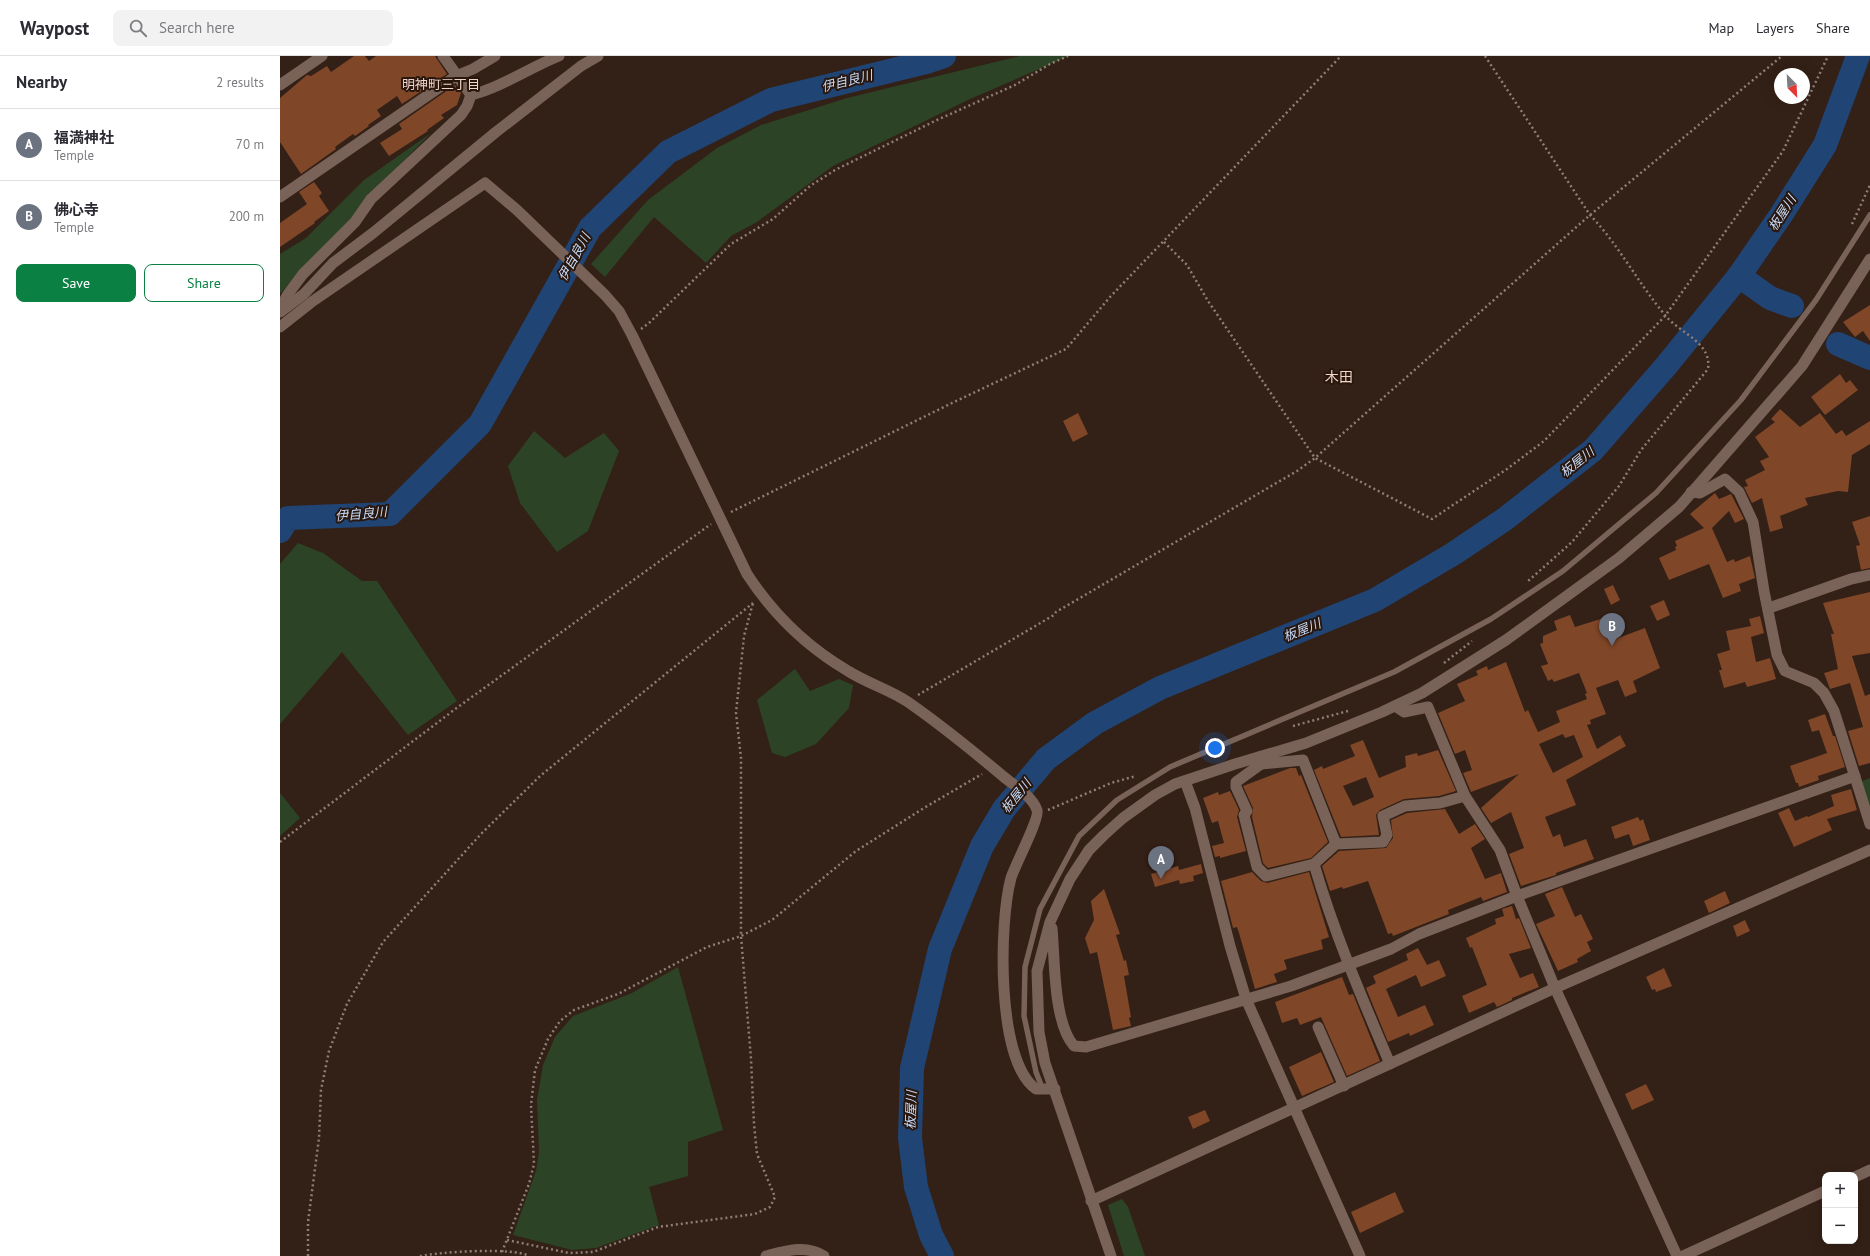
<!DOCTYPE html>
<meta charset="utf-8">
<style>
:root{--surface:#fff;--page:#f2f2f3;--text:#2b2b33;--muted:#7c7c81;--line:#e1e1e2;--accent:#0b8043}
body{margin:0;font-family:"PT Sans","Noto Sans JP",sans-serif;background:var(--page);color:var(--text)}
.controls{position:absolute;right:12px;bottom:12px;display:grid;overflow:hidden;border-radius:8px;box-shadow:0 4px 16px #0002}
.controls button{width:36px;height:36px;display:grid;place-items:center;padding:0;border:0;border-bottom:1px solid var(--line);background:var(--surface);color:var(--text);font:20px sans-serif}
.compass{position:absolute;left:1494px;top:12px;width:36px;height:36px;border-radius:50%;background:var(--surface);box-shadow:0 4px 16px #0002;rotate:156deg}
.you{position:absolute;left:935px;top:692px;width:14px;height:14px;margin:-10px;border:3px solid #fff;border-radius:50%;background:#1a73e8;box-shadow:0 0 0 6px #1a73e833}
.badge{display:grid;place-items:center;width:26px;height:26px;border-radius:50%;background:var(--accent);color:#fff;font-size:13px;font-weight:700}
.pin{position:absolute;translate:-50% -33px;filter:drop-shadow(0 1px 2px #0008)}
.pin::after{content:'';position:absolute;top:21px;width:14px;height:12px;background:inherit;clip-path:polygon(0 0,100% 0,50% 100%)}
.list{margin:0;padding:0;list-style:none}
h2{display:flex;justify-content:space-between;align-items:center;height:52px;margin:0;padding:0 16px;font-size:17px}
h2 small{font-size:13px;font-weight:400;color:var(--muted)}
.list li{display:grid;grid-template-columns:26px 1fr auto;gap:12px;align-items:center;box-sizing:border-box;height:72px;padding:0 16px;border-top:1px solid var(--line)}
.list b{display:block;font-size:15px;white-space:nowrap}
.list p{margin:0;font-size:13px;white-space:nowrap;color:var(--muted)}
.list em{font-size:13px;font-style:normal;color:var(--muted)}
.actions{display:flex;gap:8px;padding:12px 16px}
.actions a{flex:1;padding:9px 0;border:1px solid var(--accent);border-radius:8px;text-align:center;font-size:14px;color:var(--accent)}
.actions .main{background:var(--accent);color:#fff}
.icon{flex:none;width:22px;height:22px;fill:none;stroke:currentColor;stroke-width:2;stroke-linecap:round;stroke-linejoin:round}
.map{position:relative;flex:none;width:1590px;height:1200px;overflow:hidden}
header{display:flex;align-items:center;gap:24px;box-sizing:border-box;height:56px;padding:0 20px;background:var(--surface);border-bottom:1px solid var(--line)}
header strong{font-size:19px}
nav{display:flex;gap:22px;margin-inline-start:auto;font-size:14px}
.search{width:280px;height:36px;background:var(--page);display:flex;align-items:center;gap:10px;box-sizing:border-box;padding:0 14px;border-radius:8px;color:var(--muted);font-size:15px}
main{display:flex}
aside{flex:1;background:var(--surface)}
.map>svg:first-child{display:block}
.green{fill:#2c4425}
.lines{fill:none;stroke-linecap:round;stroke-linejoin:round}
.river{stroke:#204473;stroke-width:24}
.building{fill:#7f4628;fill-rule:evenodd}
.path{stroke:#8e7e76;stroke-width:2.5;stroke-dasharray:2 3;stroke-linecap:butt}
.service{stroke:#796257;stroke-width:5.5}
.minor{stroke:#796257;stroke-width:11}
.labels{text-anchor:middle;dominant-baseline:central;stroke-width:4;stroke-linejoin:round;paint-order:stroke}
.water-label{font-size:13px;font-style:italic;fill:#c5dbf9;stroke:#29160d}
.neighbourhood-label{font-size:13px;fill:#efd4c8;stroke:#29160d}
.quarter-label{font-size:14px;fill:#efd4c8;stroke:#29160d}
</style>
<header>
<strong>Waypost</strong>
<div class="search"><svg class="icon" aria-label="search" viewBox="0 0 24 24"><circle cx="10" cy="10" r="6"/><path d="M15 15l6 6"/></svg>Search here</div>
<nav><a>Map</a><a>Layers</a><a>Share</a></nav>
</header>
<main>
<aside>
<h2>Nearby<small>2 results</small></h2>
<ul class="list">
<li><span class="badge" style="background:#6b7280">A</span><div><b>福満神社</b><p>Temple</p></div><em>70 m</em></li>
<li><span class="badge" style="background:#6b7280">B</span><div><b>佛心寺</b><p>Temple</p></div><em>200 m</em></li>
</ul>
<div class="actions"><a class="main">Save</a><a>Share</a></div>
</aside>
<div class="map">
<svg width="1590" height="1200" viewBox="0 0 1590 1200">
<rect width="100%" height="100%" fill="#332016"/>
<g class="green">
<path d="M740,0H789L690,43L553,110L477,166L451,180L426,207L374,161L325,221L311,208L368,144L437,92L481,69L567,42Z"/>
<path d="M151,77L87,142L69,165L21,213L0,238V198L26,182L84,124Z"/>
<path d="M254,375L285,402L324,377L339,395L308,475L277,496L240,447L228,410Z"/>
<path d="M18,487L43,497L82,525H97L177,645L128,679L62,596L0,668V508Z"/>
<path d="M515,613L530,635L559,623L573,629L569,652L536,688L505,701L492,697L477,644Z"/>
<path d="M1590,722V754L1580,726Z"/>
<path d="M0,737L20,762L0,780Z"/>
<path d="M398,911L443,1074L408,1086V1120L369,1131L379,1169L316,1192L292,1194L233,1179L256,1115L259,1096L257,1044L263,1009L275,981L293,960L350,938Z"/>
<path d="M842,1143L848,1151L865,1200H844L828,1149Z"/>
</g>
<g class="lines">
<g class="river">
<path d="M1459,220L1490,242L1512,250"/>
<path d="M1558,288L1590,302"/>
<path d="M0,475L8,462L110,458L200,368L310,172L388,96L491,44L646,6L664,0"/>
<path d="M662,1200L651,1179L636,1131L630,1082L632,1012L660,893L702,790L724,753L766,703L815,667L880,632L1095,544L1173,498L1225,463L1313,394L1386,310L1459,220L1501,159L1545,89L1578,0"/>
</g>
</g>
<g class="building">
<path d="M74,0H85L89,5L96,0H155L167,18L122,48L117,40L97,54L101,60L88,69L89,70L75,80L73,78L55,91L56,93L21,118L0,86V42L27,19L31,20L47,10L51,16Z"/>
<path d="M175,29L181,37L177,49L161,59L164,62L147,74L148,75L109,100L100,87L122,73L119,68Z"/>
<path d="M34,126L42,137L39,140L49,155L34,166L35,167L0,191V167L27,148L19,136Z"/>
<path d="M1590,249V285L1583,275L1575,281L1563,266Z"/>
<path d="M1560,318L1566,327L1570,324L1578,334L1545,359L1531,341Z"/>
<path d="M1500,353L1520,371L1540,357L1556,378L1562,374L1566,380L1590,365V388L1572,399L1568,436L1558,435L1525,442L1528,449L1500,460L1503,472L1490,476L1482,442L1472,447L1464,431L1468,430L1465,424L1485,414L1480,405L1489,401L1475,381L1495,366L1491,363Z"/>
<path d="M798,357L808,378L793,386L783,365Z"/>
<path d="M1435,437L1439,443L1451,438L1464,463L1455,467L1449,455L1432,472L1447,506L1454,503L1455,506L1470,500L1475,522L1459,528L1461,535L1443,542L1429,508L1389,524L1379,502L1396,494L1395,491L1397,490L1395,485L1424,472L1410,458Z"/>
<path d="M1590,460V512L1581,514L1576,490L1580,489L1572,466Z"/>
<path d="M1333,529L1340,544L1331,549L1324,533Z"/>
<path d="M1590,536V597L1572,600L1585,640L1590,638V707L1579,710L1568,675L1583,671L1570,627L1550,633L1544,617L1558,613L1551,578H1554L1543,547Z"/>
<path d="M1384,544L1390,559L1377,565L1370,550Z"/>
<path d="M1290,559L1295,571L1330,560L1338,582L1365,572L1380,612L1353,625L1357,636L1345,641L1338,624L1316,632L1326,658L1310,664L1311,668L1307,669L1317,693L1340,679L1346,690L1286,724L1296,749L1265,761L1273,781L1280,778L1284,791L1306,783L1314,803L1276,817V819L1241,830L1229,798L1244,792L1231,756L1211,767L1201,752L1239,718L1191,736L1183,717L1192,714L1185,694L1175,698L1158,657L1185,645L1177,628L1198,619L1196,615L1207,610L1208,614L1226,606L1245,656L1248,654L1258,676L1280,666L1276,655L1307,643L1305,638L1307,637L1299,617L1274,626L1272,623L1268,625L1261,610L1268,608L1260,588L1263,587V580L1277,574L1274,565ZM1283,678L1285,682L1294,679L1303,701L1273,717L1259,688Z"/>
<path d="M1480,560L1484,577L1471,581L1476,606L1490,602L1496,623L1467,631L1465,626L1444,632L1439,614H1442L1437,598L1450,594L1446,575L1471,570L1469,563Z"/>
<path d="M1545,658L1553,680H1555L1565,711L1538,720L1539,724L1519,731L1518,727H1516L1510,710L1547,697L1539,674L1532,676L1528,664Z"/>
<path d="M1083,684L1099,722L1126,711L1125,700L1137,697L1138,700L1158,694L1176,735L1159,740L1124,743L1100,754L1096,759L1099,779L1061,781L1034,714L1042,710L1043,713L1075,700L1070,689ZM1086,721L1094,741L1073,750L1063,730Z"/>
<path d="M1010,712H1016L1019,720L1021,719L1048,786L1031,802L988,812L983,807L972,761L973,752L963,730Z"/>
<path d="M1571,733L1577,754L1547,763L1552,774L1514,791L1498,757L1509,752L1515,765L1527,760L1528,761L1554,750L1551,739Z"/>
<path d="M950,735L959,754L957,761L966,795L940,802V800L935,801L932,790L944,787L938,765L932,767L923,742L938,736L939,739Z"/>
<path d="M1165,753L1179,778L1195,768L1205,783L1191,792L1205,823L1221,817L1227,836L1203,845L1201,841L1168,854L1169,858L1113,880L1112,877L1108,878L1088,825L1063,833L1062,831L1050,835L1042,810L1059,795L1106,792L1113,782L1111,764L1127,757Z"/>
<path d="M1358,761L1360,765L1363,763L1370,784L1353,790L1349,778L1335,783L1331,771Z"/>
<path d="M921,808L923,817L913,820L914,825L900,828L899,824L875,831L871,818L898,810L899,814Z"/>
<path d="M972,816L981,825L987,827L1029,816L1049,881L1041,884L1043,893L1004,904L1007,913L994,918L997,926L975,933L959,877L957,871L953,872L941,825Z"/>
<path d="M1282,831L1295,861L1301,858L1313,883L1307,886L1311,895L1297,903L1298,906L1278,915L1256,868L1275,860L1265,838Z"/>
<path d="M824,833L840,878L836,879L844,905L846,904L849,919L844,920L851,961L849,962L851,970L833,974L817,896L810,898L805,882L814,864L811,845Z"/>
<path d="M1445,835L1450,847L1429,857L1424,845Z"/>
<path d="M1232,850L1236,863L1239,862L1251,892L1229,898L1240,922L1253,917L1259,931L1232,942V944L1217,951L1214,946L1189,957L1182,940L1207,929L1192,891L1190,892L1186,882L1216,868L1215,863L1224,860L1222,853Z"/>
<path d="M1465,864L1470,875L1457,881L1453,870Z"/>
<path d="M1138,892L1147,909L1159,904L1166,920L1141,931L1136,919L1106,933L1118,961L1145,949L1154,969L1130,980L1129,977L1108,986L1086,932L1096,927L1093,920L1128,904L1126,898Z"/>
<path d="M1384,912L1392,930L1376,936L1375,933L1372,934L1366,921Z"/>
<path d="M1062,921L1069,939L1073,938L1100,1005L1067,1020L1041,961L1020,969L1017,962L1002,967L995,946Z"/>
<path d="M1041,996L1054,1026L1022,1040L1009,1011Z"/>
<path d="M1366,1028L1374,1044L1352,1054L1345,1038Z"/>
<path d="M925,1054L930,1065L913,1073L908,1061Z"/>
<path d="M1115,1136L1124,1156L1080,1177L1071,1156Z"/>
</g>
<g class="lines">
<g class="path">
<path d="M1205,0L1310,159C1339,189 1358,227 1385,259C1400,278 1432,286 1428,313L1361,394L1339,430L1292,486L1247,526"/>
<path d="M1572,168L1590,129"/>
<path d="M884,186L907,209L928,245L1035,402L1152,463L1227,413L1264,385L1385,260L1503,95L1548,0"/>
<path d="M361,273L369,267L451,188L493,163L530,130L555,114L657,64L735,29L770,8L788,0"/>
<path d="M451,456L672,347L786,293L830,241L1061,0"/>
<path d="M1164,607L1192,585"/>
<path d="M638,639L774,559L776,556L1017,415L1035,402L1310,159L1502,0"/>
<path d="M1013,670L1068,655"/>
<path d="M768,754L831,727L856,720"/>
<path d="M0,786L178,651L431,468"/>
<path d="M227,1184L289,1197L313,1196L378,1171L475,1158L490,1151L495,1141L477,1098L474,1068L471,1003L461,880V702L456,657L464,580L473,547"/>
<path d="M222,1196L249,1128L254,1108L251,1049L255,1014L268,983L280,965L294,954L338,938L427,891L461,880L492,864L576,795L644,752L702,718"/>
<path d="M28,1200V1166L39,1082L41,1034L49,995L67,948L103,886L201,778L260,720L473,547"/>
<path d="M140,1200C160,1196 233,1191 249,1200"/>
</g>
<path class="service" d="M763,1034L756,1016L744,960L745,911L760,853L799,780L837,744L890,711L1114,616L1211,563L1283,515L1376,437L1461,344L1536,244L1590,159"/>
<g class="minor">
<path d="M0,29L42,0"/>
<path d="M191,39C222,31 249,12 279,0"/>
<path d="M0,141L176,20L193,13L215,0"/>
<path d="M0,252L8,238L23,218L75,166L91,143L181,59L187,50L191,39L163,0"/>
<path d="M0,256L24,238L53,207L93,177L216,76L301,10L318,0"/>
<path d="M0,271L33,245L205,127L237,154L325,239L339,255L352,279L467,518C493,558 527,591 568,615C587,627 610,634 628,646C661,669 693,695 724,721C735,730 752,740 757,754C760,762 735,809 731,822C719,866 716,1005 756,1033H775"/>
<path d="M1411,436L1420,437L1445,423L1459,436L1473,466L1484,535L1497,599L1505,615L1534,627L1544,637L1554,655L1590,768"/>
<path d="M1489,552L1571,523L1590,519"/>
<path d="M1115,650L1124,656L1148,651L1185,740L1220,794L1237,840L1275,932L1397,1200"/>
<path d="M979,701L981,708L956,726V731L967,755L964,759L977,811L986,820L1034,808L1056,788L1103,786L1107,779L1103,760L1125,750L1160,747L1185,740"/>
<path d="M981,708L1023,704L1056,788"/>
<path d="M905,725L915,752L950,890L966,943L1080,1200"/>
<path d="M1034,808C1054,877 1082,942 1110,1008"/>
<path d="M772,872C775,903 773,966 794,990L806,991L1011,930L1111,893L1139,878L1237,840L1575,720"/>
<path d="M1038,971L1064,1030"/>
<path d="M1575,1121L1590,1114"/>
<path d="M811,1145L1275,932L1590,794"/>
<path d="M486,1200C505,1195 526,1188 544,1200"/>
<path d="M831,1200L765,1007L759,976L757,915L770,866L790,823L809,794L824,779L843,762L875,739L895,728L955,708L1026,687L1102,656L1142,637L1226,584L1339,502L1399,451L1522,310L1590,203"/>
<path d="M1403,1200L1545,1135"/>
</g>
</g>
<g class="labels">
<g class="water-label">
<text transform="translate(567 25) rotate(-14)">伊自良川</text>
<text transform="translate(1502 157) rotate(-57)">板屋川</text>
<text transform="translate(294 201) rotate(-61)">伊自良川</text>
<text transform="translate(1297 406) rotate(-39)">板屋川</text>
<text transform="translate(81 458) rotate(-5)">伊自良川</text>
<text transform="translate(1022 574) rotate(-22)">板屋川</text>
<text transform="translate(736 740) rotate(-51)">板屋川</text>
<text transform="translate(631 1054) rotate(-88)">板屋川</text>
</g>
<g class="neighbourhood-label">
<text x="161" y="28">明神町三丁目</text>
</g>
<g class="quarter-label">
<text x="1059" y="321">木田</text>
</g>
</g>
</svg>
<div class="controls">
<button>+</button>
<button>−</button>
</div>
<svg class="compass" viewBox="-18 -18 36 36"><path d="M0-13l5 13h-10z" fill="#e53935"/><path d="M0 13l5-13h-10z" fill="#7c7c81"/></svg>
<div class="you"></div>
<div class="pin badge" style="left:881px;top:823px;background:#6b7280">A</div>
<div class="pin badge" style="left:1332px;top:590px;background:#6b7280">B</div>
</div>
</main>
